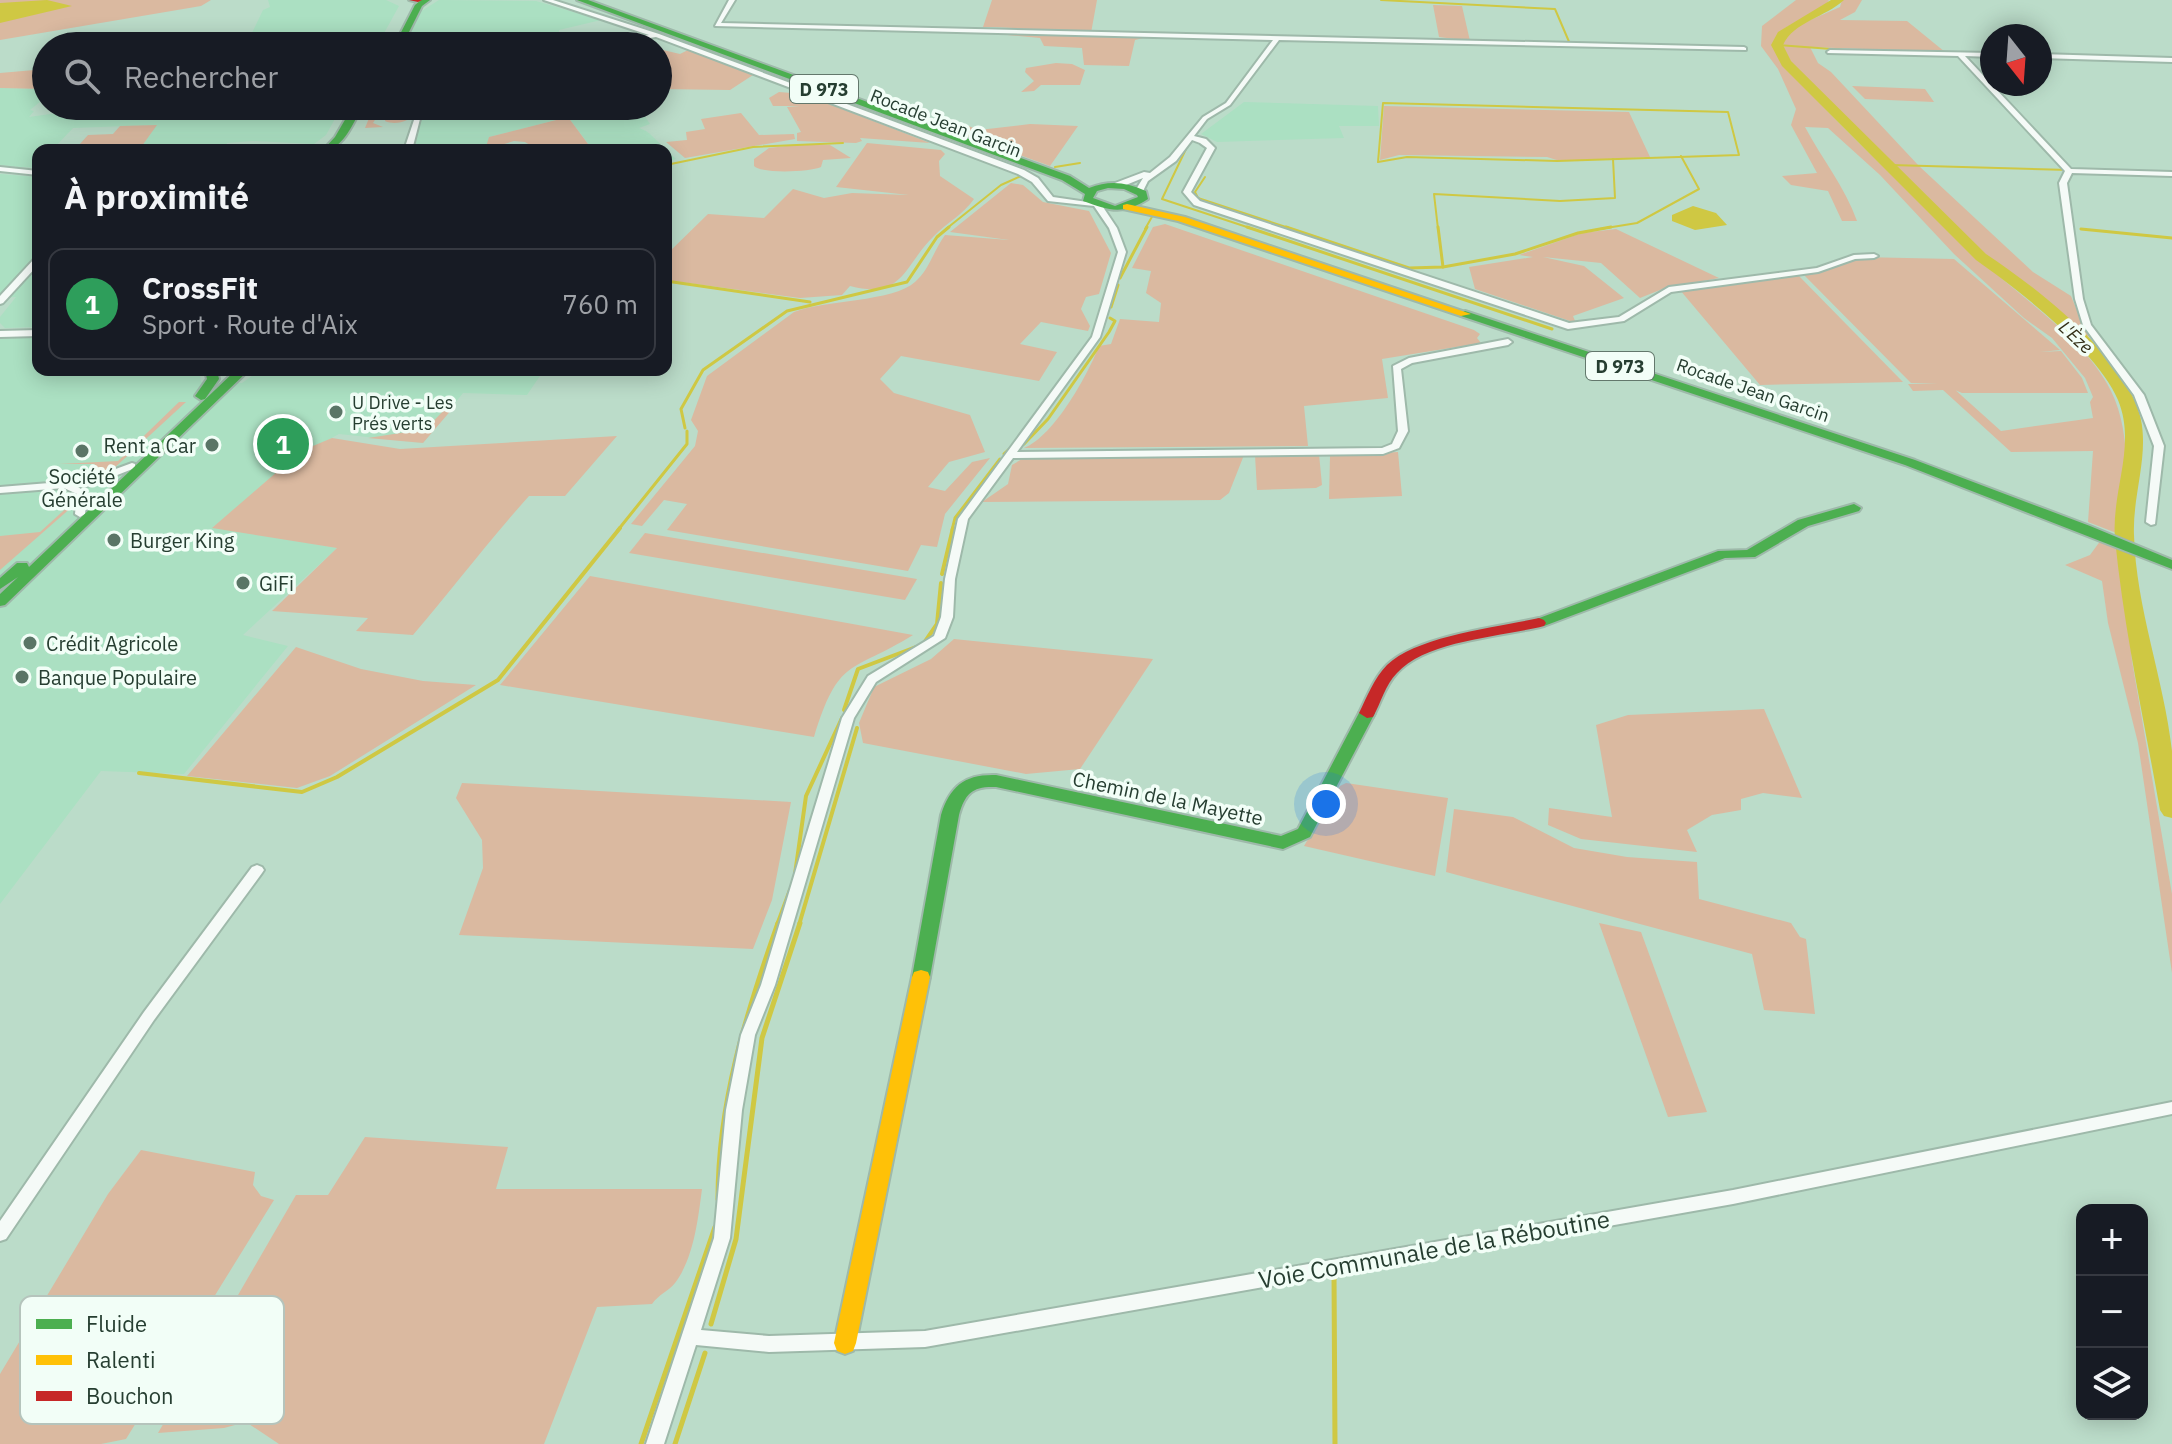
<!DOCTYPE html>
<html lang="fr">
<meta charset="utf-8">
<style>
:root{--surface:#171b24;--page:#20242c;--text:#f1f3f6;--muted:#9ea1a6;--line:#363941;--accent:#5a7566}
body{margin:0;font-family:"IBM Plex Sans",sans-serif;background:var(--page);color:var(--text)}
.controls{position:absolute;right:24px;bottom:24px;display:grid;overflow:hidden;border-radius:16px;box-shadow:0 4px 20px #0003}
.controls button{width:72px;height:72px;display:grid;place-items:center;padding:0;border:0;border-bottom:2px solid var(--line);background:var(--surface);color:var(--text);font:40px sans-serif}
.compass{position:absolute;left:1980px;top:24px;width:72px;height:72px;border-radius:50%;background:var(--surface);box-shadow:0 4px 20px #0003;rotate:163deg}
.you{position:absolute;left:1326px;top:804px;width:28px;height:28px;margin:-20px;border:6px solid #fff;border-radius:50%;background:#1a73e8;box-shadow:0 0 0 12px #1a73e833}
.badge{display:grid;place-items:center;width:52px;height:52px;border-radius:50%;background:var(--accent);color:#fff;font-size:26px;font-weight:700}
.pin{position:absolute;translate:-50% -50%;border:4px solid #fff;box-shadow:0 2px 8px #0006}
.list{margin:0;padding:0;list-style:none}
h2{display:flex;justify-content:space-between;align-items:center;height:104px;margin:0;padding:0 32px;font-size:34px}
h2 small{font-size:26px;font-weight:400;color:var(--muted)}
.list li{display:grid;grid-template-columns:52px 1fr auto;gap:24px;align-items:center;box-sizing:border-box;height:112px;margin:0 16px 16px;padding:0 16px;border:2px solid var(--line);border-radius:16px}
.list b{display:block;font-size:30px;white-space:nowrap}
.list p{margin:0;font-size:26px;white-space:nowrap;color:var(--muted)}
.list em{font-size:26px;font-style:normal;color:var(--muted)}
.icon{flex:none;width:44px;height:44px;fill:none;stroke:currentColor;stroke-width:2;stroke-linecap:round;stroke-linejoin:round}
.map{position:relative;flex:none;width:2172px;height:1444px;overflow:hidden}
.search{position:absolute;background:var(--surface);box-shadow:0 4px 20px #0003;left:32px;top:32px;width:640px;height:88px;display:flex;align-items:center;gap:20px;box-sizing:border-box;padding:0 28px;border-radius:44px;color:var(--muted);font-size:30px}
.panel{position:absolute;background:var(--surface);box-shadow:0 4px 20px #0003;left:32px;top:144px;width:640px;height:232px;border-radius:16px}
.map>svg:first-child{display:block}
.built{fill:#abe0c2}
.green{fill:#dab9a0}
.water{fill:#cfc843}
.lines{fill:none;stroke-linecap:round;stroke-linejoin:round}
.stream-far3{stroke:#cfc843;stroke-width:2}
.stream-far2{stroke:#cfc843;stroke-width:3}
.stream-far1{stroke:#cfc843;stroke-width:4}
.stream{stroke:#cfc843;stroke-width:5}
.river{fill:#cfc843;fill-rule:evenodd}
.street-casing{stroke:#9eb9aa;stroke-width:4}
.fast-casing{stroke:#9eb9aa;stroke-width:4}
.slow-casing{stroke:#9eb9aa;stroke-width:4}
.jam-casing{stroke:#9eb9aa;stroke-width:4}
.street{fill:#f5faf7;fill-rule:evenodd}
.fast{fill:#4caf50;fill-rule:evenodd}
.slow{fill:#ffc107;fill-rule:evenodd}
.jam{fill:#c62828;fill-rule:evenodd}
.poi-dot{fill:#5a7566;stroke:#f2fef7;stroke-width:3}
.labels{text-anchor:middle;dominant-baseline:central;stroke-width:7;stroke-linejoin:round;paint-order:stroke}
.shield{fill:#f2fef7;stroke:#63786c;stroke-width:2}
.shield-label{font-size:18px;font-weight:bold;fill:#263e31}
.far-street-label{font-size:18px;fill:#263e31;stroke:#f2fef7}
.far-water-label{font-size:18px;font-style:italic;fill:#332f17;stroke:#f2fef7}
.far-poi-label{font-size:18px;fill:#263e31;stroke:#f2fef7;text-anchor:start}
.poi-label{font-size:20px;fill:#263e31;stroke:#f2fef7;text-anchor:start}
.street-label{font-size:20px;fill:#263e31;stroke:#f2fef7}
.near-street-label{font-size:24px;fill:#263e31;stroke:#f2fef7}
.key{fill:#f2fef7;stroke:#b5c4bc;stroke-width:2}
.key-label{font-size:22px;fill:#263e31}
</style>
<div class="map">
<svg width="2172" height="1444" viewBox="0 0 2172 1444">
<rect width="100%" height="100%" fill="#bbdcc9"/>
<g class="built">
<path d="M268,0H386L399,6L377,46H219L228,38L250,37L263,10L270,7Z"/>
<path d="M439,0L536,1L601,20L559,30L558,46H404L420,12Z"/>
<path d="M0,88L46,89V97L30,110L34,111L29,117L108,106H342L326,135L314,144L253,141L227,143L225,150H139L156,125L73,128L52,150H38V168L20,167L0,165Z"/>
<path d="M1244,102L1378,106L1379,126H1339L1344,138L1217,142L1201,134Z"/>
<path d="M445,106H617L614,114L642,112L650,124L639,128L646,131L650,134L676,159L666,162V150H578L590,146L568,117L489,137L487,150H416V124Z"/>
<path d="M0,174L38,177V327L5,328L0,323V317L16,297L0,298Z"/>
<path d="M38,337V370H192L200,375L201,382L242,383L260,370H544L527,395L463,393L423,443L339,434L317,446L213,527L337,548L243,635L288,646L184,774L101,771L0,904V338Z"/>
</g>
<g class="green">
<path d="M0,0H211L201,6L0,40Z"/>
<path d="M992,0H1097L1091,33L972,29L1014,27H983Z"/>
<path d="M1796,0H1829C1812,29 1750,18 1789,70C1848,136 1915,196 1979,258C2020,298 2085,338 2111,391C2131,431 2129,491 2119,534L2088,522L2093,451L2011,452L1943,390L1913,391L1908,384H1938L1911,383L1802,273L1826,271L1860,257L1954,259L2060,350L2040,352L2061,351L2082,378L2088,393H1962L1943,385L1952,387L2001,431L2093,418L2090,402L2093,397L2085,378L2052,338L2024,318L1954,254L1880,175L1828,128L1805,127C1822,159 1845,187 1857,221H1842L1828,191L1791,185L1782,176L1817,173L1791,125L1796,109L1778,69L1761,46L1762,26Z"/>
<path d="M1842,0H1862L1855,12L1840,20L1907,21L1945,52L1810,47L1818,63L1831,72L1919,166L2033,272L2071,296L2083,325L2092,337L2080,335L2011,274L1982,257L1927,196L1801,79L1779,45L1786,33L1799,25L1840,7Z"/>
<path d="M1433,5L1462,6L1470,41L1439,37Z"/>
<path d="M996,34L1147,37L1135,40L1129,66L1084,65L1082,48L1044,46L1040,38Z"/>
<path d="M663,50L680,54L688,50L753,75L730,90L658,89V51Z"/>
<path d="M1056,63L1072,64L1085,70L1080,85H1041L1034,91L1021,92L1034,81L1025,72L1026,68Z"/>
<path d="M46,69V89L0,88V73Z"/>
<path d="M1852,86L1925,89L1934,102L1865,99Z"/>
<path d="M779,92L804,94L930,143L860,138L862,141L856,143L797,141V133L801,132L787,107L800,106H773L769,98Z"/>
<path d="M374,106H406L417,112C410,121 396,126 385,121L387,111L380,112L373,123L383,127L365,128Z"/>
<path d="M1384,106L1629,112L1650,157L1560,161L1547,157L1399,155L1380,160Z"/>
<path d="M741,113L759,135L794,134L795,139L685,158L666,142L687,140L686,132L705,129L701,119Z"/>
<path d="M568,117L588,144L567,150H538L525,142L514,141L485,150L489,137Z"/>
<path d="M958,122L979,130L1030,124L1078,126L1050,166L944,128Z"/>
<path d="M157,125L139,150H100L104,144L79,145L88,135L113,134L120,126Z"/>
<path d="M867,143L941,150L945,154L939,161L940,176L974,199C964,214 946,223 933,237C904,265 904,300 850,286L842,295L800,298L666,280V255L708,214L764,218L793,189L824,198L852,193L909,195L836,187Z"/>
<path d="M796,145H830L851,158L823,160L821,167C810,172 762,174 754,166V159L769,148Z"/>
<path d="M1011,183L1023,185L1043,202L1089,211L1111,253L1099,294L1086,297L1081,309L1090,326L1088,331L1041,322L1020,344L1057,352L1039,381L901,356L880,379L894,393L970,415L985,452L949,462L928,487L945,491L972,462L990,458L945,514L937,547L921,545L908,571L667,530L687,504L664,500L642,526L631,524L695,446L698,431L691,420L707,376L794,312C824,300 893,302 915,282C929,270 934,250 945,235L1009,240L950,232Z"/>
<path d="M1165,224L1474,330L1480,334L1477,338L1481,343L1382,359L1388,398L1304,406L1308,446L1024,448C1055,436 1089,372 1099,346L1111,344L1120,319L1159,322L1161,303L1146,293L1151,271L1132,268L1153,227Z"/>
<path d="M1616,229L1719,278L1665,288L1640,298L1601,263L1543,257L1584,266L1624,298L1573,316L1576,323L1475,289L1469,267L1533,257L1519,255L1582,233Z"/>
<path d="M1797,274L1903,382L1760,385L1680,290Z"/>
<path d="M179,402H186L111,471L68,480L98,468L94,464H59L118,461Z"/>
<path d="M446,408H453L423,443L368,438L426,429Z"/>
<path d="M617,436L565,496H529C488,542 453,588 413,635L356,631L368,618L272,611L337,548L212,528L301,451L332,438L400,449Z"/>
<path d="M1398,452L1402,496L1329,499L1330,456Z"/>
<path d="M1319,454L1322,485L1316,488L1257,490L1255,455Z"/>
<path d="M1244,455L1229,493L1220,500L982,502L1008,484L1012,465L1022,459Z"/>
<path d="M75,494L73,506L0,570V536L40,532L72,503Z"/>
<path d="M645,533L917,579L905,600L629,553Z"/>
<path d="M2101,540L2121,549L2132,661L2172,894V973L2138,743L2108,623L2102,581L2065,565L2090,555Z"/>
<path d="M590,576L913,635C850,674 839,656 814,737L500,685Z"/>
<path d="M954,639L1153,659L1080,769L1026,774L863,743L859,723L874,687L931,659Z"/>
<path d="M296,647L361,669L423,681L476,685L330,776L297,788L187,776Z"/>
<path d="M1764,709L1802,798L1763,793L1741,799V810L1712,815L1687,830L1697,852L1581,839L1548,825L1549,808L1612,817L1596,725L1628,715Z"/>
<path d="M462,783L791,802L772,900L753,949L459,935L483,868L482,840L456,798Z"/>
<path d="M1346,783L1448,798L1435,876L1304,846L1340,786Z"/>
<path d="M1454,809L1513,817L1574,848L1627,857L1697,862L1699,899L1791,923L1800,937L1806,939L1815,1014L1764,1010L1752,954L1446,872Z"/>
<path d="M1599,923L1641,932L1707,1112L1668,1117Z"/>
<path d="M365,1137L508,1147L496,1189H702C698,1219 694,1258 675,1283C669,1291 659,1294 652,1304L597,1307L544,1444H279L246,1422L224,1428L158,1433L296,1195H328Z"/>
<path d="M141,1150L255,1172L253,1185L261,1196L274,1200L126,1439L101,1444H0V1374L108,1194Z"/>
</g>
<g class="water">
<path d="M47,0L72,6L0,23V3Z"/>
<path d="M1693,206L1716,213L1727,225L1695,230L1672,221V215Z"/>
</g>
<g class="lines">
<g class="stream-far3">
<path d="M1381,0L1555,9L1570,44"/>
<path d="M1777,45L1858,51"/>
<path d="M1383,103L1728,112L1739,155L1557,161L1407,157L1378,162Z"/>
<path d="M1186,149L1162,199L1253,229"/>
<path d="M666,165L753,147L843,143"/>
<path d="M1891,165L2069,170"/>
<path d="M1055,167L1080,163"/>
<path d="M1205,177L1195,192L1198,198L1292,229"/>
<path d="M946,229L1001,185L1021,176"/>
<path d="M1145,229L1153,215"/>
<path d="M1438,229L1434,194L1560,201L1615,198L1613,159"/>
<path d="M1600,229L1637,223L1699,189L1681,156"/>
<path d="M2081,229H2084"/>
</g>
<g class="stream-far2">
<path d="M1247,227L1552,329"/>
<path d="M1286,227L1409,268L1443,267L1438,227"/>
<path d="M2081,229L2172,238"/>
<path d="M1443,267L1515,254L1578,233L1611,227"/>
<path d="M1120,278L1147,227"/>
<path d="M666,281L810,302"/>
<path d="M1111,307L1118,285"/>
<path d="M685,428L681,409L703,370L787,311L907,282L937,237L949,227"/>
<path d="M1024,444L1048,419L1109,332L1115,321L1110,318"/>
<path d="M1004,454L1012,447"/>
<path d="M618,530L687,444V431"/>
<path d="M952,530L955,518L1000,459"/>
</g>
<g class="stream-far1">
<path d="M942,574L953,528"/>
<path d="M924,643L937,624L941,583"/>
<path d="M844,710L858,669L916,647"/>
<path d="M139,773L302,792L337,777L498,680L620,528"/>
<path d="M795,874L806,796L842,718"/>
<path d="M777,925L790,890"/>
<path d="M799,925L857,728"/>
</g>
<g class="stream">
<path d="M718,1199C718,1102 746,1014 778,923"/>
<path d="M1334,1274L1335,1444"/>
<path d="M711,1324L736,1239L762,1038L800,923"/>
<path d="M641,1444L715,1227"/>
<path d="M675,1444L705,1353"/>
</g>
<path class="river" d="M1831,0H1844C1826,17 1793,22 1783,45L1791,61L1986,254C2037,288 2106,342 2133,397C2156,441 2132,488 2134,535C2136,608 2164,679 2172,751C2172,773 2172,796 2172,818L2164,816L2160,810C2144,720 2124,630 2115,539C2111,491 2137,446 2118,400C2098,352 2019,290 1976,260L1782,66L1771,45L1778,32Z"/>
<g class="street-casing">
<g id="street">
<path d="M544,0H553L659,34L1024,170L1038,178L1053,197L1101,204L1117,228L1126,252L1100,337L1017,452L1382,448L1392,444L1398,431L1393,366L1409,358L1508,339L1512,342L1508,345L1412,363L1401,369L1408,431L1399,448L1383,454L1013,458L968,519L955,579L953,617L945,638L876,682L854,718L775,985L755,1035L742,1110L730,1238L701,1330L769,1336L925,1331L1733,1190L2172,1102V1114L1733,1204L925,1347L769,1352L696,1345L664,1444H646L714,1238L726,1110L741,1035L761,985L842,718L868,676L934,636L941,617L945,579L958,519L1092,337L1118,252L1109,228L1094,206L1048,201L1032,182L1018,174L656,37L598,46H582L649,35Z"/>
<path d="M729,0H735L721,23L1744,47L1746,48V50L1279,40L1230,105L1207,119L1194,136L1206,139L1215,148L1191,192L1200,201L1569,323L1619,317L1669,287L1817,268L1854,255L1874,254L1878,256L1874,258L1855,259L1818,272L1671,292L1624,321L1568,329L1194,205L1183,192L1207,148L1200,143L1192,140L1176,161L1148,181L1142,193L1135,191L1143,178L1121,187H1115V183L1144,172L1150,173L1170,157L1203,117L1226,103L1273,40L715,26Z"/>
<path d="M1830,50L1992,53V57L1965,56L2071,169L2172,172V176L2072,173L2067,183L2083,299L2091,325L2144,395L2164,446L2155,524L2151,525L2146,522L2154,446L2134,395L2083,325L2075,299L2059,183L2065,171L1958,56L1828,53L1827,52Z"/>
<path d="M2040,54L2172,58V62L2040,58Z"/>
<path d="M436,106H444L420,119L412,150H404L415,117Z"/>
<path d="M0,167L38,171V175L0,171Z"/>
<path d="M35,258H38V265L3,303L0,304V296Z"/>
<path d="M38,330V336L0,337V331Z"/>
<path d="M391,370H415C410,374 396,374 391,370Z"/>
<path d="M132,463L135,464V468L92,485L78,487L87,493L85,514L80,517L75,514L77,494L64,488L0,493V487L86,480Z"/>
<path d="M257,865L262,867L264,870L262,873L154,1020L6,1239L0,1241V1221L144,1012L252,867Z"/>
</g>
</g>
<g class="fast-casing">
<g id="fast">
<path d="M421,0H430L422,6L402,46H394L415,5Z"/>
<path d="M577,0H588L1070,176L1089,188C1110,180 1125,182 1146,191L1148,199C1123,215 1110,211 1083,201L1085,194L1062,180ZM1108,188L1124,189L1137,195L1138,197L1115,206L1093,198L1097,191Z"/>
<path d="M353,106H363C353,122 344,150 323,150L335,137Z"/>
<path d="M1465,311L1915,460L2090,526L2172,560V569L1905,465L1461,316L1459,314Z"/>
<path d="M205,370H217L219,379L205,399L201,400L195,396L207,379Z"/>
<path d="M236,370H249L5,605L0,606V594L18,577L0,589V578L17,563H27L29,567Z"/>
<path d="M1854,504L1861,508L1859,511L1808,526L1755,557L1725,558L1544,626H1534L1532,623L1534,620L1718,551L1747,550L1798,520Z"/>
<path d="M1367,708L1375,713L1310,837L1283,849L996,787C973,786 965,793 959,815L930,977L928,982L921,984L914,982L912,977L941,815C950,786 965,774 996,775L1281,836L1298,829L1359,713Z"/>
</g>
</g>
<g class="slow-casing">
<g id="slow">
<path d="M1127,204L1185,217L1471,314L1461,316L1178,221L1123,209V205Z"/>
<path d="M921,970L928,972L930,977L856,1343L853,1351L845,1354L837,1351L834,1343L912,977L914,972Z"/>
</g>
</g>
<g class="jam-casing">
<g id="jam">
<path d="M409,0H422L418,2Z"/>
<path d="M326,146L362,147L367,150H322Z"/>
<path d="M1539,618L1544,620L1546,623L1544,626C1502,637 1427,640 1397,673C1385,685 1381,703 1373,717L1367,718L1359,713C1367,697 1374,678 1387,665C1416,636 1498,627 1539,618Z"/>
</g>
</g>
<use href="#street" class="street"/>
<use href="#fast" class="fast"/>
<use href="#slow" class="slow"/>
<use href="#jam" class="jam"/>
</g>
<g class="poi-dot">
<circle cx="336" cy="412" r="8"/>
<circle cx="212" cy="445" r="8"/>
<circle cx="82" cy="451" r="8"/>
<circle cx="114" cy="540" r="8"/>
<circle cx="243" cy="583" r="8"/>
<circle cx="30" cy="643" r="8"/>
<circle cx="22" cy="677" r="8"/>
</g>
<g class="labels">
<g class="shield">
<rect x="790" y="75" width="68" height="28" rx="6"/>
<rect x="1586" y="352" width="68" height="28" rx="6"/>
</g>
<g class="shield-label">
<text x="824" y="89">D 973</text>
<text x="1620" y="366">D 973</text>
</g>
<g class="far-street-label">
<text transform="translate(946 123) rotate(21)">Rocade Jean Garcin</text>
<text transform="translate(1753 390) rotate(19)">Rocade Jean Garcin</text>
</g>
<g class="far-water-label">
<text transform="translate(2076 337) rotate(43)">L'Èze</text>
</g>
<g class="far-poi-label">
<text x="352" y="402">U Drive - Les<tspan x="352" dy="21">Prés verts</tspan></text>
</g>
<g class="poi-label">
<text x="196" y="445" text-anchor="end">Rent a Car</text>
<text x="82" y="476" text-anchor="middle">Société<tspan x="82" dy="23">Générale</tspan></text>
<text x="130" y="540">Burger King</text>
<text x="259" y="583">GiFi</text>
<text x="46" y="643">Crédit Agricole</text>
<text x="38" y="677">Banque Populaire</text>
</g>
<g class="street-label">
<text transform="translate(1168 798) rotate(12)">Chemin de la Mayette</text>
</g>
<g class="near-street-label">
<text transform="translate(1434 1249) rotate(-10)">Voie Communale de la Réboutine</text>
</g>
</g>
<rect x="20" y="1296" width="264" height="128" rx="12" class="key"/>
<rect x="36" y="1319" width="36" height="10" fill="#4caf50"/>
<rect x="36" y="1355" width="36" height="10" fill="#ffc107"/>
<rect x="36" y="1391" width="36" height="10" fill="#c62828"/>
<g class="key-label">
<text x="86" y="1332">Fluide</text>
<text x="86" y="1368">Ralenti</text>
<text x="86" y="1404">Bouchon</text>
</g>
</svg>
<div class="controls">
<button>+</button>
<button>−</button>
<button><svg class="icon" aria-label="layers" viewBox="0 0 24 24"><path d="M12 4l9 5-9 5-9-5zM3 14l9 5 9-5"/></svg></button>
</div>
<svg class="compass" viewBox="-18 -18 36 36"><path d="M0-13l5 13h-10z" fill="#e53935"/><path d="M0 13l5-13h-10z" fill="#9ea1a6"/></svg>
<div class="you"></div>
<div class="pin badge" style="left:283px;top:444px;background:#2e9e5b">1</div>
<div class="search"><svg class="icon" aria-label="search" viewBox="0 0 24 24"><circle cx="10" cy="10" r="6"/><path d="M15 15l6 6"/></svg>Rechercher</div>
<section class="panel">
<h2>À proximité<small></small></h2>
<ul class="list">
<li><span class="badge" style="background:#2e9e5b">1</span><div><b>CrossFit</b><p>Sport · Route d'Aix</p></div><em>760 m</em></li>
</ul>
</section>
</div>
